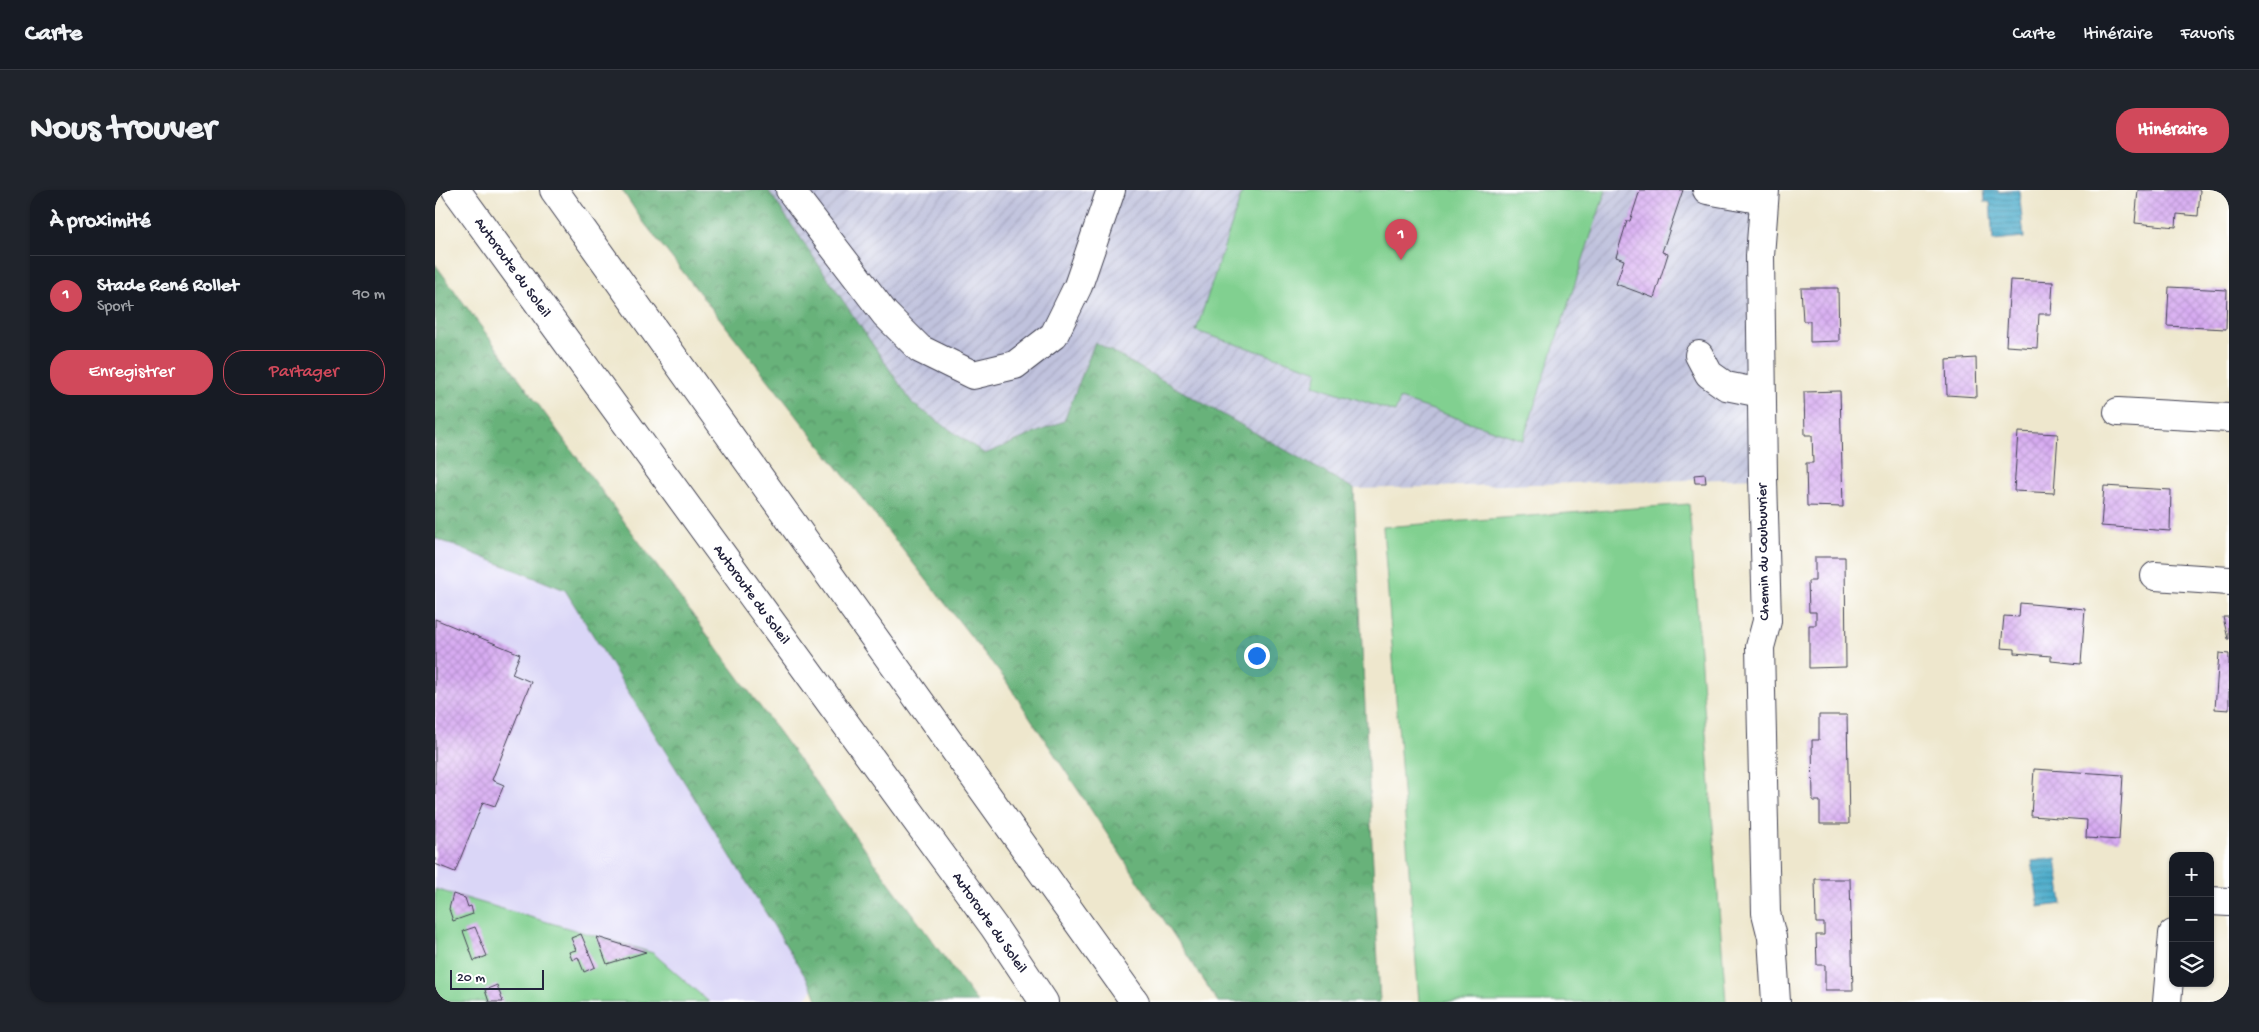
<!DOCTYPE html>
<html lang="fr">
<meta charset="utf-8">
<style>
:root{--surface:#171b24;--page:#20242c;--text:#f1f3f6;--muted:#9ea1a6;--line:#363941;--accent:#d1495b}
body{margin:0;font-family:"Gochi Hand",sans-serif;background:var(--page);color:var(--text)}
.controls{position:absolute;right:15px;bottom:15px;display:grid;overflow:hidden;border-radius:10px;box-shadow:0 1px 4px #0004}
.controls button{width:45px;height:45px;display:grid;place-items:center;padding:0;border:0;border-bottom:1px solid var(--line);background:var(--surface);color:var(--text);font:25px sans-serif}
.scale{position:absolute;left:15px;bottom:12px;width:94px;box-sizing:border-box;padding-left:5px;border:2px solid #22223b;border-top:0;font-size:14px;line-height:18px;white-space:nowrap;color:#22223b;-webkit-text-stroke:4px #fff;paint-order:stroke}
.you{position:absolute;left:821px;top:465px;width:18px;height:18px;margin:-12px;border:4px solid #fff;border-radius:50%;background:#1a73e8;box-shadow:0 0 0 8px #1a73e833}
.badge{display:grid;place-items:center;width:32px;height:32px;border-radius:50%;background:var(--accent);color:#fff;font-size:16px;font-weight:700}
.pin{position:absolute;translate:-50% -41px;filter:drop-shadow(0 1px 2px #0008)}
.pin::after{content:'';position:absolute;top:26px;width:18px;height:15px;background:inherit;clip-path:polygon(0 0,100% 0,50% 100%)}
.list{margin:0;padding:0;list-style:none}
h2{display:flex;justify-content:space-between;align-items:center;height:65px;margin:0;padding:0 20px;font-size:21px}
h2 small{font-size:16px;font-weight:400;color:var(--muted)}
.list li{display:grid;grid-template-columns:32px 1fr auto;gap:15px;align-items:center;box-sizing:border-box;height:80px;padding:0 20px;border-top:1px solid var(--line)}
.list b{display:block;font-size:19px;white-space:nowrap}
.list p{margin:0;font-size:16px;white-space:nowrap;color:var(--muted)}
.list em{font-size:16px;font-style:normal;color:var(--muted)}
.actions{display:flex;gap:10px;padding:15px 20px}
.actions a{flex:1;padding:11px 0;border:1px solid var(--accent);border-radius:20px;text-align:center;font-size:18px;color:var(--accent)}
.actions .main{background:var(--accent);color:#fff}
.icon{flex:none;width:28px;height:28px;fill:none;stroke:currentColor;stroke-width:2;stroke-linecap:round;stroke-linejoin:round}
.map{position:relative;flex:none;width:1794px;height:812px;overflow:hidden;border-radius:20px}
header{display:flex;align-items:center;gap:30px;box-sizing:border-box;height:70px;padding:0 25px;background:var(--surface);border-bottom:1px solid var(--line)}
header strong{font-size:24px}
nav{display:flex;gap:28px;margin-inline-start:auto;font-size:18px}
.intro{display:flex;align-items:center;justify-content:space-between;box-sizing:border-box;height:120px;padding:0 30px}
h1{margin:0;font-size:35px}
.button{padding:12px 22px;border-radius:20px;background:var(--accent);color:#fff;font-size:18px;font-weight:700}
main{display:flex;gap:30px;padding:0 30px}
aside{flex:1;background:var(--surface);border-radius:20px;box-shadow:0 1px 4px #0004}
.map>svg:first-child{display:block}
.built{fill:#dad6f7}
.industrial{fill:url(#industrial-furrows)}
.forest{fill:url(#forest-crowns);stroke:#456a5a}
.garden{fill:#81d090;stroke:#527966}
.water{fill:url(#water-rules);stroke:#376783}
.building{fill:url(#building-cross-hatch)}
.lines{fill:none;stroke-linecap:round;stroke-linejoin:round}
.minor-casing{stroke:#414051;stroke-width:30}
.highway-casing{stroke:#414051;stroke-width:30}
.minor{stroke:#fff;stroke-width:28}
.highway{stroke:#fff;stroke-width:28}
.labels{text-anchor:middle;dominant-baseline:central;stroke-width:4;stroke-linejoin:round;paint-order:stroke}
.street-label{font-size:15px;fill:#22223b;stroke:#fff}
</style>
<header>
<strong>Carte</strong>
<nav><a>Carte</a><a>Itinéraire</a><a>Favoris</a></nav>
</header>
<div class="intro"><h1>Nous trouver</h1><a class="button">Itinéraire</a></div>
<main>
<aside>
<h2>À proximité<small></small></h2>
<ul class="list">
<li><span class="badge">1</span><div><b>Stade René Rollet</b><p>Sport</p></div><em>90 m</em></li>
</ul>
<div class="actions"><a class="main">Enregistrer</a><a>Partager</a></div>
</aside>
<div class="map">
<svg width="1794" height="812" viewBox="0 0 1794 812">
<defs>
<pattern id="industrial-furrows" width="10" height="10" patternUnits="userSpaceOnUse" patternTransform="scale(1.25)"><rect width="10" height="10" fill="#c0c2dd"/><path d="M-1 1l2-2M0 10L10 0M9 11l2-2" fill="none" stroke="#a5a6bf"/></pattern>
<pattern id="forest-crowns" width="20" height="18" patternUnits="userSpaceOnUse" patternTransform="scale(1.25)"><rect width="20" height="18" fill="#68b27a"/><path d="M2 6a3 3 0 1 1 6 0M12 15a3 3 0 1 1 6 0" fill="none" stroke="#559065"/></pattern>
<pattern id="water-rules" width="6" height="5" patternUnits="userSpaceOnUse" patternTransform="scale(1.25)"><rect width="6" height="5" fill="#4caccb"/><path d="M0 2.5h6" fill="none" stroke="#3f8ca6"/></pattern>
<pattern id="building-cross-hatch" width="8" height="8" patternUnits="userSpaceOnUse" patternTransform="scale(1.25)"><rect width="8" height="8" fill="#d7abf1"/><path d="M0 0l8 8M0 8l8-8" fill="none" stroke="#b893d0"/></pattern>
</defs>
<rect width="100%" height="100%" fill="#fff"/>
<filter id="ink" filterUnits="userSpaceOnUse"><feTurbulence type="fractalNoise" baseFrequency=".02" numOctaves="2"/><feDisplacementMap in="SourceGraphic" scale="10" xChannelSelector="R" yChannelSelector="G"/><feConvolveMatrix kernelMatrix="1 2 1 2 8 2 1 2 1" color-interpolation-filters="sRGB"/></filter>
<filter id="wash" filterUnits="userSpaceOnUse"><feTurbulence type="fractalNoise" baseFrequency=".0096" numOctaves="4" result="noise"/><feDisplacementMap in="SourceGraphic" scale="20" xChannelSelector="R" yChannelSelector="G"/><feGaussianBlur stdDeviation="1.12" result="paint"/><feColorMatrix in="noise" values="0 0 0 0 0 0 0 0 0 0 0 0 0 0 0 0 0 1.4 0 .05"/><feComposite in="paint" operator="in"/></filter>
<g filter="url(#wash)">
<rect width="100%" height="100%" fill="#eee7cd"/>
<path class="built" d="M0,348L130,400L378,799L368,812H274L218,763L0,699Z"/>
<path class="industrial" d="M333,0H1332L1328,288L919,299L660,152L629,231L550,264L478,214Z"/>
<g class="forest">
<path d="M187,0H333L478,214L550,264L629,231L660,152L919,299L945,812H783L569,488L206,29Z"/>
<path d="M0,74L542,812H383L378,799L130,400L0,348Z"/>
</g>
<g class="garden">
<path d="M808,0H1171L1088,250L965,209L960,222L879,195L883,181L761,141Z"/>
<path d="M1254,314L1291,812H984L948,337Z"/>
<path d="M0,699L218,763L274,812H0Z"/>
</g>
<g class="water">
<path d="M1549,0H1563V2L1584,0L1589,48L1558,51L1555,12H1550Z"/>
<path d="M1621,668L1627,714L1604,717L1597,671Z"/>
</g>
<g id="blocks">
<g class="building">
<path d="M1205,0H1248L1227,62L1233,64L1219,108L1181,94L1189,70L1181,67L1192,31H1195Z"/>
<path d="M1703,0H1765L1763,26L1742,24L1741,37L1700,33Z"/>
<path d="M1575,90L1618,92L1616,124H1604L1602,158L1571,156Z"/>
<path d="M1734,97L1792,100L1791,139L1732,136Z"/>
<path d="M1366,98H1403L1404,151L1375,152V131H1368Z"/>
<path d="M1541,168L1542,207L1512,205L1511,170Z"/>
<path d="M1405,201L1408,317L1372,316L1371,273H1378L1377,245H1370L1369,202Z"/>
<path d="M1583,242L1623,244L1619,303L1579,301Z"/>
<path d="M1270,284L1271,293H1260L1259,285Z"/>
<path d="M1669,296L1736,300L1735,341L1666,336Z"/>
<path d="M1380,367H1410L1411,477L1374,478V435H1381V422H1374L1373,391H1380Z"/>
<path d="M1585,413L1650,419L1646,474L1616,471V466L1580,463V459L1566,458L1569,426L1584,427Z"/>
<path d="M1788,427H1794V449H1793Z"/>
<path d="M0,429L85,464L77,484L96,492L57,590L69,595L60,616L48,612L20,682L0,674Z"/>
<path d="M1784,463L1794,464V520L1780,519Z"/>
<path d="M1384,525H1412L1414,634H1385V611H1378L1377,550H1384Z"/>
<path d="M1599,579L1688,585L1684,650L1651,648L1652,630L1596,626Z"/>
<path d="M1380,689H1415L1418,800H1390V775H1382L1381,745H1389V733H1381Z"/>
<path d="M18,704L30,708L33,717L36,716L38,724L18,731L14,719Z"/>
<path d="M40,737L52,766L39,771L28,741Z"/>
<path d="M146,744L160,777L149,782L143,767L137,770L134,762L141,760L136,748Z"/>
<path d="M162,747L211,762L172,774Z"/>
<path d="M62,795L68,812H54L50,800Z"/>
</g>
</g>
</g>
<g filter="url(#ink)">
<use href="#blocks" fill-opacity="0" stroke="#414051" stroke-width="1"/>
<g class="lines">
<g class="minor-casing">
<g id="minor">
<path d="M355,0L450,124L485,159L538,185L580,175L619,145L643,96L676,0"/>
<path d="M1272,0L1329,10"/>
<path d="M1330,0L1325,66L1328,288L1332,431L1325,457L1331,723L1337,747L1341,812"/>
<path d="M1264,165L1274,184L1291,196L1326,203"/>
<path d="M1683,222L1794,228"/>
<path d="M1720,386L1794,391"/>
<path d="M1775,711L1794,712"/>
<path d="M1732,812L1738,744"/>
</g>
</g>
<g class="highway-casing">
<g id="highway">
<path d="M21,0L559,737L609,812"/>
<path d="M119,0L700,812"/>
</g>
</g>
<use href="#minor" class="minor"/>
<use href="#highway" class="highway"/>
</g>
</g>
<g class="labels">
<g class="street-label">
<text transform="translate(77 78) rotate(54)">Autoroute du Soleil</text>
<text transform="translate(1329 362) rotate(-91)">Chemin du Coulouvrier</text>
<text transform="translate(316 405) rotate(54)">Autoroute du Soleil</text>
<text transform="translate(554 733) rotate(55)">Autoroute du Soleil</text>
</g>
</g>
</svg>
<div class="controls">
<button>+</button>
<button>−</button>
<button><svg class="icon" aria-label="layers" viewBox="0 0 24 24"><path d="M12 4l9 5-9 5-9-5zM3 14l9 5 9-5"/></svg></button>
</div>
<div class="scale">20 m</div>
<div class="you"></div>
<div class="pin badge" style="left:966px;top:70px">1</div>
</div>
</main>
